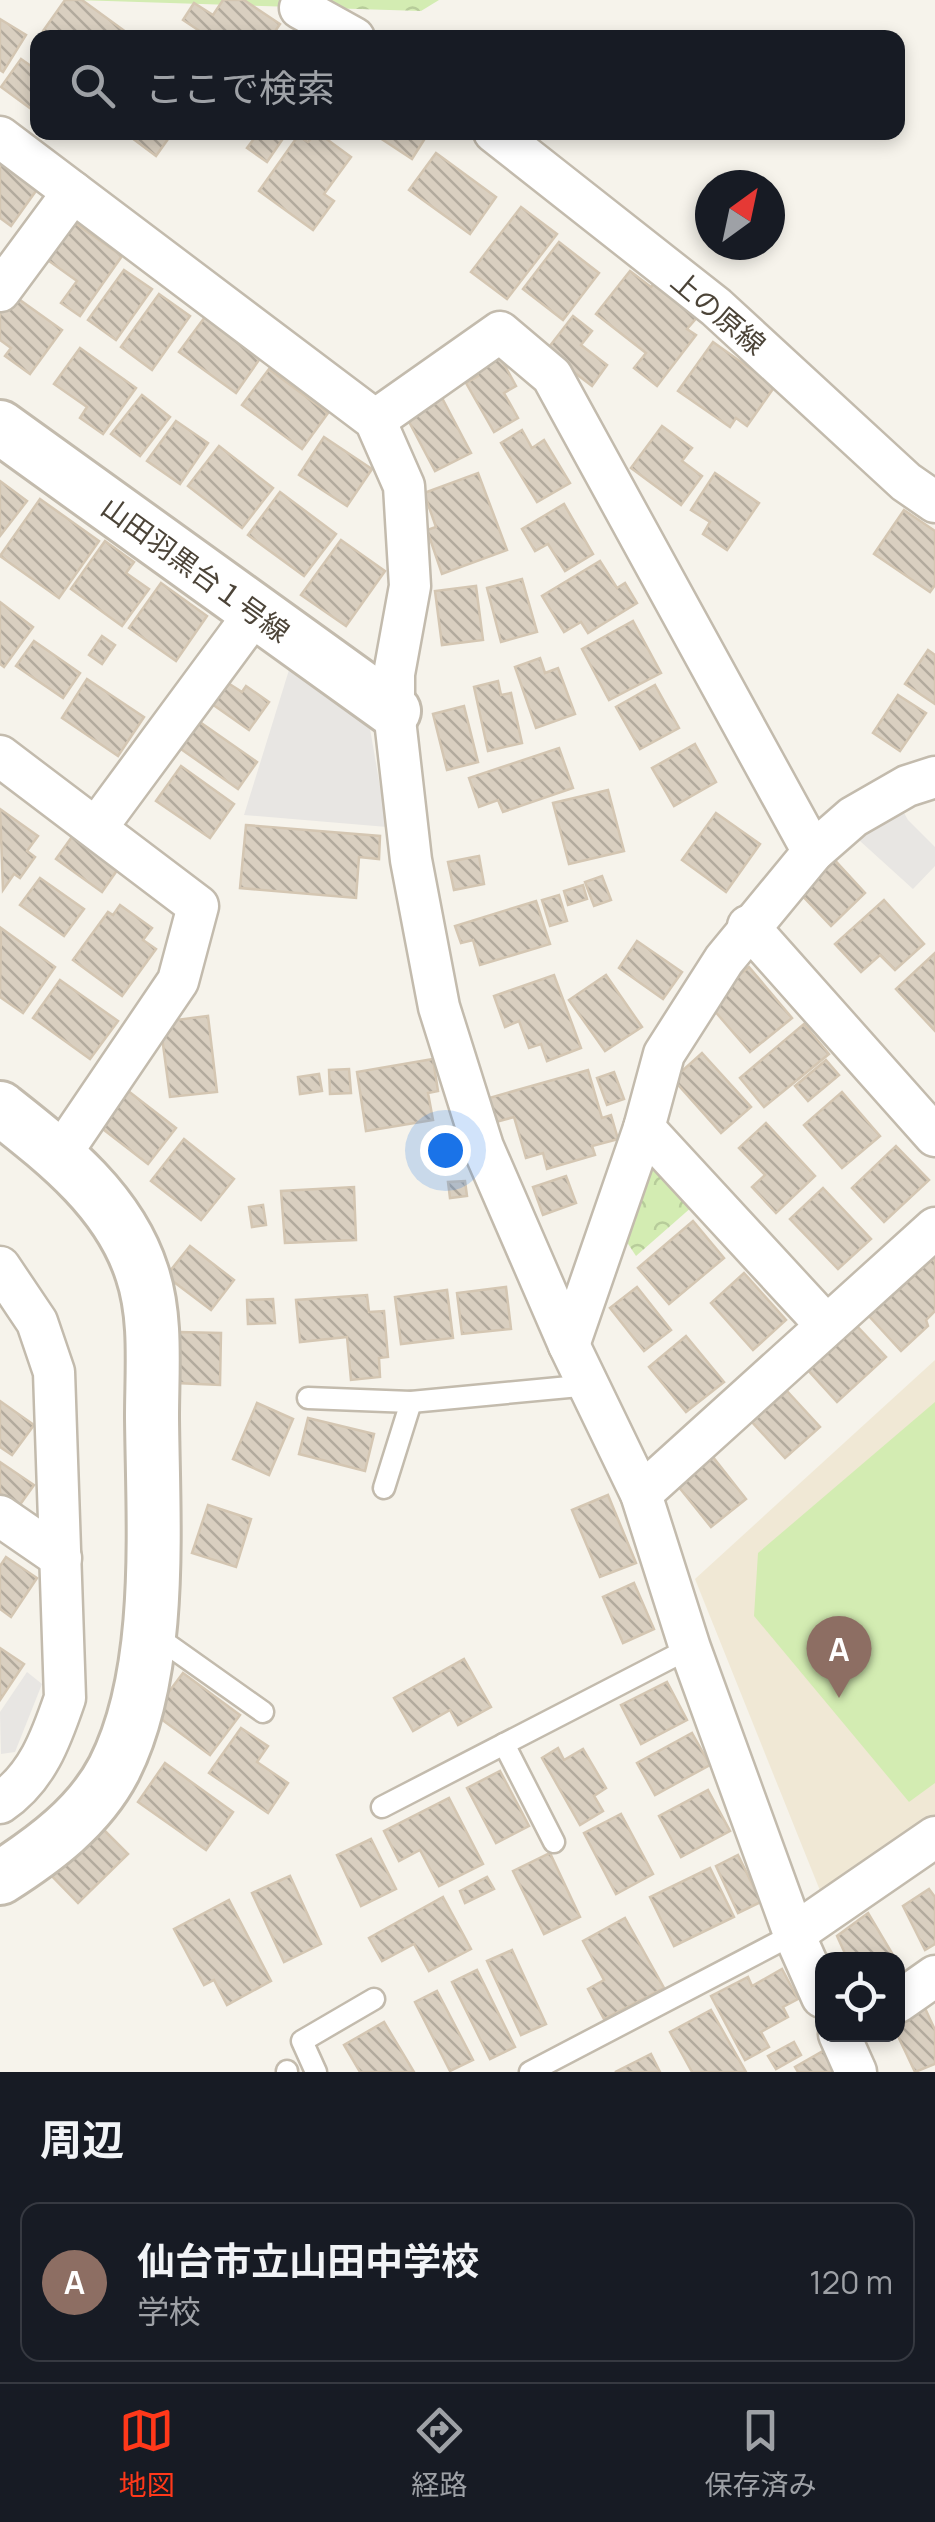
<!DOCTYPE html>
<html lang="ja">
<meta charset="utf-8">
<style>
:root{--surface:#171b24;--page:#242831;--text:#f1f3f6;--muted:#9ea1a6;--line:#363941;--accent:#ff381a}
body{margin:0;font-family:Manrope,"Noto Sans JP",sans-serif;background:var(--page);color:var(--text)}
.controls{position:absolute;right:30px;bottom:30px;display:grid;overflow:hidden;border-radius:20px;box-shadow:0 5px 15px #0003}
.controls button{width:90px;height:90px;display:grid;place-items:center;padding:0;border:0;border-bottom:2px solid var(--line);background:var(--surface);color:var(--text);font:50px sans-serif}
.compass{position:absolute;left:695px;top:170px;width:90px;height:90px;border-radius:50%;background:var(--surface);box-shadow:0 5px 15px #0003;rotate:33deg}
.you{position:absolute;left:445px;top:1150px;width:35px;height:35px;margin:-25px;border:8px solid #fff;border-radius:50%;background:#1a73e8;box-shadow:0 0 0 15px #1a73e833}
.badge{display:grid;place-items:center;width:65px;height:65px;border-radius:50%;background:var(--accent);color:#fff;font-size:32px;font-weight:700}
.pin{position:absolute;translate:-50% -82px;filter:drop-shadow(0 2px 5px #0008)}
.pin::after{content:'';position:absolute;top:52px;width:35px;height:30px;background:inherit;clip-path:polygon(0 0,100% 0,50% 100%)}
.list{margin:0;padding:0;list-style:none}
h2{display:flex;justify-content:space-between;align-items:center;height:130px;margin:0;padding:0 40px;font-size:42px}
h2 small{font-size:32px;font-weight:400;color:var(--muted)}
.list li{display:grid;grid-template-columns:65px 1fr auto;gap:30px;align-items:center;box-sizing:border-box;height:160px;margin:0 20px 20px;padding:0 20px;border:2px solid var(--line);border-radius:20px}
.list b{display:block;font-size:38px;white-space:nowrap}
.list p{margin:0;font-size:32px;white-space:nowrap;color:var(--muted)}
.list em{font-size:32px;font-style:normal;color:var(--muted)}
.icon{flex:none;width:55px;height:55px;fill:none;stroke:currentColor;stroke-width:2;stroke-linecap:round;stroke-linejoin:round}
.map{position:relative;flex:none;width:935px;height:2072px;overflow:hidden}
.search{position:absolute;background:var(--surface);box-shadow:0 5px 15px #0003;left:30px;right:30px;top:30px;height:110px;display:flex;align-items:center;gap:25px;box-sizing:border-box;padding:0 35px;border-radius:20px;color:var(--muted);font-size:38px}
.sheet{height:310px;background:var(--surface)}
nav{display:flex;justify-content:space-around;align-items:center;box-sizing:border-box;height:140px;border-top:2px solid var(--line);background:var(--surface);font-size:28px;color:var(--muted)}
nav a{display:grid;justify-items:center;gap:5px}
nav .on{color:var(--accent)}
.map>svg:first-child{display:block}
.education{fill:#f0e8d5}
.green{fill:#d3ecb2}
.forest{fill:url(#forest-crowns)}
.parking{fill:#e8e6e3}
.building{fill:url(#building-back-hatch);stroke:#d4c6b2;stroke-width:2.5}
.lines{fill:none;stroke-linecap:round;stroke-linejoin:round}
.service-casing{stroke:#c3bbad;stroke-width:25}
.minor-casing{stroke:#c3bbad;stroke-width:45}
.tertiary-casing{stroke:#c3bbad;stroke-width:58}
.service{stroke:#fff;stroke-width:20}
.minor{stroke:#fff;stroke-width:40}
.tertiary{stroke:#fff;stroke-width:52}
.labels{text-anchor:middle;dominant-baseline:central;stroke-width:10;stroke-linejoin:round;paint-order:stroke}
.street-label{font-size:28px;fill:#4c4438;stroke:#fff}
</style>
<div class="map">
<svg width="935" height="2072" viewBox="0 0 935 2072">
<defs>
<pattern id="forest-crowns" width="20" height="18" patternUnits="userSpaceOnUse" patternTransform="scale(2.5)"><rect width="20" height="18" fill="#d3ecb2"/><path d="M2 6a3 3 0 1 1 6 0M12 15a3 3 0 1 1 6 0" fill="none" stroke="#b7cc9a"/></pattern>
<pattern id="building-back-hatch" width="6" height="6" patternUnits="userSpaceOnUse" patternTransform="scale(2.5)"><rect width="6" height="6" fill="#d9cfc0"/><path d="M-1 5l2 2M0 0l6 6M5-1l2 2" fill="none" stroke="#b2aa9d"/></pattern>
</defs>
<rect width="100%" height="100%" fill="#f6f3eb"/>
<path class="education" d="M935,1360V1818L823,1898L695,1579Z"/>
<path class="green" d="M935,1402V1783L909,1802L754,1616L758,1553Z"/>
<g class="forest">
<path d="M76,0H439L421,11Z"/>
<path d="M653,1165L693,1206L636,1256L621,1233L639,1174Z"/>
</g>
<g class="parking">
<path d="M289,670L369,723L387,827L244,815Z"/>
<path d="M896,799L908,820L935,847V866L913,889L849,831Z"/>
<path d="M27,1672L42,1684L15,1752L1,1754L0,1712Z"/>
</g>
<g class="building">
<path d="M65,0H82L126,32L122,38H51L43,31Z"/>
<path d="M223,0H244L280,24L276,30L287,38H210L183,20L194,3L213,15Z"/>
<path d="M0,19L26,35L3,72L0,70Z"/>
<path d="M21,59L38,71V114L1,87Z"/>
<path d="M124,132H173L156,156Z"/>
<path d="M242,132H277L284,137L267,162L247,148L253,140Z"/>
<path d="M317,132L351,157L324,194L334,201L313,230L259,191L298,136L308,142Z"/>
<path d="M371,132H429L412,159Z"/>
<path d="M436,153L496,197L470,234L409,190Z"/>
<path d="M0,161L38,188L11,226L0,218Z"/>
<path d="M521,207L557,234L507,299L471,272Z"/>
<path d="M68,218L122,256L80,316L61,303L77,281L42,256Z"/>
<path d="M559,242L599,273L563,320L523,289Z"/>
<path d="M124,270L152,289L116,340L88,320Z"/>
<path d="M630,271L651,287L657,280L700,314L687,329L696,335L657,386L634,368L646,353L596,314Z"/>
<path d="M159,294L190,316L152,370L121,347Z"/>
<path d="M13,295L62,330L30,374L5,356L11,348L0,340V313Z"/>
<path d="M573,316L592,331L581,345L607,365L592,386L546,351Z"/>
<path d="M205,317L261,357L236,393L179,352Z"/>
<path d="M713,342L775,386L747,426L736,418L730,427L678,391Z"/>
<path d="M80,348L136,388L103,434L80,418L87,407L54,384Z"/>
<path d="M498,353L516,386L504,393L518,418L494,432L466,383L478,376L473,367Z"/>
<path d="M269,369L328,413L302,449L242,405Z"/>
<path d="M142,395L170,417L140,456L111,434Z"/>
<path d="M441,396L471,453L435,471L405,414Z"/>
<path d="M176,421L208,443L180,484L147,461Z"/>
<path d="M662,426L692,448L682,461L702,476L681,505L631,468Z"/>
<path d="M522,430L532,448L544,440L570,483L537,502L501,443Z"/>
<path d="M324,437L372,469L347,506L299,475Z"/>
<path d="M219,446L273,488L242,528L188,486Z"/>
<path d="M478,473L507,550L442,574L427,530L436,527L424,493Z"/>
<path d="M715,473L759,503L727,550L703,534L710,522L691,510Z"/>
<path d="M0,481L27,501L0,536Z"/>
<path d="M280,492L336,534L304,576L248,535Z"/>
<path d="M40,499L99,541L59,598L0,556Z"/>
<path d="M564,504L593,554L565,571L548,544L535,551L522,529Z"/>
<path d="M904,510L935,531V585L930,592L874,554Z"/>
<path d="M341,540L385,571L346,626L301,595Z"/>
<path d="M105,541L134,562L126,573L149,589L122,626L71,589Z"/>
<path d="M600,561L617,588L625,583L637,603L588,633L581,622L564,632L542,596Z"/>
<path d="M522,579L537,632L501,642L487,588Z"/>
<path d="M161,583L207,616L176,661L129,628Z"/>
<path d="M476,586L483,640L442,645L435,591Z"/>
<path d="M0,602L33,627L4,667L0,664Z"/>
<path d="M633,621L661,673L609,700L582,649Z"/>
<path d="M102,636L115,645L102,664L89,655Z"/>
<path d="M34,641L80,673L63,698L16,666Z"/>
<path d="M928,650L935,655V704L905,684Z"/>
<path d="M540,658L545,673L558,668L575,714L536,728L515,667Z"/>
<path d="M87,679L144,717L118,756L62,718Z"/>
<path d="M498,681L501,695L511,693L522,743L488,751L474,687Z"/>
<path d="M228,683L242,692L246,686L269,702L249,730L212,704Z"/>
<path d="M655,685L679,728L640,749L616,707Z"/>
<path d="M898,695L926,713L900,751L873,733Z"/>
<path d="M464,706L478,762L447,770L433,714Z"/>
<path d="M197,720L257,762L238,789L178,747Z"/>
<path d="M695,744L716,782L674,806L652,768Z"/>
<path d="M559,748L573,788L503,812L498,800L479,807L469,778Z"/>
<path d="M181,766L234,804L210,838L156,801Z"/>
<path d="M608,790L624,851L569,864L553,803Z"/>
<path d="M0,809L38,836L27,851L35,857L20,878L14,874L3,890Z"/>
<path d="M716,813L760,844L726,892L682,860Z"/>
<path d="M246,825L380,836L379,859L359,857L356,898L240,888Z"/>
<path d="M74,834L120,866L102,892L56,859Z"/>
<path d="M479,856L484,884L454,890L448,862Z"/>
<path d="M831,856L865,893L831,926L796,889Z"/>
<path d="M602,876L611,900L594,906L585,882Z"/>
<path d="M40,878L84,909L64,936L20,905Z"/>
<path d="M583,885L587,899L568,905L564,891Z"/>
<path d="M559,895L567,921L550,926L542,900Z"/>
<path d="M884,900L924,944L895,970L880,955L861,972L835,944Z"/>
<path d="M536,901L550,944L480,965L473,940L461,943L455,926Z"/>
<path d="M120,905L152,928L143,940L156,949L122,996L73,960L108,912L113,915Z"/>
<path d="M1,928L55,967L23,1013L0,997Z"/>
<path d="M637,941L682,972L663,999L619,968Z"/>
<path d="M935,953V1031L896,989Z"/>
<path d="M749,967L792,1018L750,1052L707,1002Z"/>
<path d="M554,975L581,1048L547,1061L541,1044L529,1048L519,1021L505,1027L494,996Z"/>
<path d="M606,975L642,1027L605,1051L569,1000Z"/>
<path d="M60,980L118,1021L90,1059L33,1018Z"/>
<path d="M208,1016L217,1092L170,1097L160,1022Z"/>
<path d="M804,1024L829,1054L764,1107L740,1078Z"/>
<path d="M702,1053L751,1107L721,1133L673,1079Z"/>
<path d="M433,1059L438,1091L428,1093L433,1120L366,1131L357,1072Z"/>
<path d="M826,1060L839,1075L808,1101L795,1086Z"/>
<path d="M349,1069L351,1093L330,1094L329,1070Z"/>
<path d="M588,1070L602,1118L611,1115L618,1139L592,1146L595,1155L547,1169L543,1153L526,1158L514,1117L496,1122L489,1098Z"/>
<path d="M614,1072L624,1099L607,1105L597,1078Z"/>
<path d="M319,1074L322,1091L300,1094L298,1077Z"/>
<path d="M123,1087L176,1128L148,1164L95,1123Z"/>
<path d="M842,1092L880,1136L842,1168L804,1125Z"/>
<path d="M766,1123L815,1176L776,1213L752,1187L765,1175L739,1148Z"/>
<path d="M184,1139L234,1179L201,1220L151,1181Z"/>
<path d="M896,1146L929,1180L884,1222L852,1188Z"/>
<path d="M566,1176L576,1203L543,1215L533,1187Z"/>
<path d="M465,1181L467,1196L450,1198L448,1182Z"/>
<path d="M354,1187L356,1240L285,1243L281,1191Z"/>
<path d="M823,1188L871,1239L838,1269L790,1219Z"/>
<path d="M263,1205L266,1225L252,1227L249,1207Z"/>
<path d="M693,1221L724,1258L669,1304L638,1268Z"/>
<path d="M190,1246L234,1280L211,1310L166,1276Z"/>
<path d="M935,1257V1311L926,1320L928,1326L901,1351L869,1316Z"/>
<path d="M744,1273L786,1320L753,1350L711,1303Z"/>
<path d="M506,1287L511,1329L462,1334L457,1293Z"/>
<path d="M637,1287L671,1330L644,1351L610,1308Z"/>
<path d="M447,1290L453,1338L401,1344L395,1297Z"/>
<path d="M367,1295L369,1312L384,1311L388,1357L379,1358L380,1377L351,1380L347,1337L300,1342L296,1300Z"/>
<path d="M273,1299L275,1323L248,1324L247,1300Z"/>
<path d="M855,1324L886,1357L837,1402L806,1368Z"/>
<path d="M178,1332L221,1333L220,1385L176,1383Z"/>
<path d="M686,1336L724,1382L686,1412L649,1367Z"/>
<path d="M787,1391L820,1427L785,1458L752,1422Z"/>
<path d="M0,1401L34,1425L12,1455L0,1447Z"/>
<path d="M257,1403L293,1419L269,1475L233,1459Z"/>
<path d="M308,1418L374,1434L365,1471L299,1454Z"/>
<path d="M713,1457L746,1499L711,1527L678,1486Z"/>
<path d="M0,1462L34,1485L19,1506L0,1493Z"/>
<path d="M608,1495L636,1563L600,1577L572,1510Z"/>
<path d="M208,1505L251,1519L236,1567L192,1553Z"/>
<path d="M6,1557L37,1578L11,1617L0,1609V1566Z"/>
<path d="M634,1583L654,1629L623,1643L603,1597Z"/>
<path d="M0,1648L24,1664L0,1700Z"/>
<path d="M464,1659L491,1707L458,1725L450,1710L413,1731L394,1698Z"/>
<path d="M183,1673L240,1715L210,1755L153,1713Z"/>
<path d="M667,1682L687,1720L641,1744L621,1705Z"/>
<path d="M241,1728L268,1746L257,1762L288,1783L268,1813L209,1773Z"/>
<path d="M692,1733L710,1765L655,1795L637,1763Z"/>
<path d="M558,1748L564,1760L583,1749L606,1788L594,1796L603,1811L580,1825L542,1758Z"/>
<path d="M165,1763L233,1812L206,1850L138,1802Z"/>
<path d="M500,1771L529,1826L496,1843L467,1788Z"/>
<path d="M708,1790L730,1831L681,1857L659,1816Z"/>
<path d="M449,1798L483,1864L439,1886L420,1850L399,1861L384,1831Z"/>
<path d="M621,1814L653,1874L616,1894L584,1833Z"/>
<path d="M96,1822L128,1854L78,1903L46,1870Z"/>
<path d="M371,1839L396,1889L361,1906L337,1855Z"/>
<path d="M550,1853L580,1917L544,1934L513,1871Z"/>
<path d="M738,1855L761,1902L738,1913L716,1866Z"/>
<path d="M710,1868L734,1917L674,1946L650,1897Z"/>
<path d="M290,1876L321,1944L284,1962L252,1893Z"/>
<path d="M487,1877L494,1889L465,1903L460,1891Z"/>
<path d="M929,1889L935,1897V1944L925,1950L903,1906Z"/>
<path d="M443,1897L471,1949L429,1971L414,1944L382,1961L369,1938Z"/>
<path d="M229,1900L271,1981L227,2005L214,1980L204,1985L174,1929Z"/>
<path d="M868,1913L896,1960H848L837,1936Z"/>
<path d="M625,1918L664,1988L604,2019L588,1989L604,1980L583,1941Z"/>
<path d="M512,1950L546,2024L521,2035L487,1961Z"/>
<path d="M782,1969L798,1999L783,2007L788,2017L761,2032L769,2047L745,2060L711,1996L748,1977L752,1986Z"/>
<path d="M477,1970L515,2047L490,2059L452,1982Z"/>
<path d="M437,1991L473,2060L450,2071L415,2002Z"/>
<path d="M924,2006L935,2030V2064L915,2072L897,2034L898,2022Z"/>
<path d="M711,2010L746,2072H692L670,2032Z"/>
<path d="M384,2022L414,2072H360L344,2045Z"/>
<path d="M794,2042L801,2055L776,2069L768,2056Z"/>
<path d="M823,2051L835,2072H798L795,2067Z"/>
<path d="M651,2054L660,2072H615Z"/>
</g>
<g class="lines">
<g class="service-casing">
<g id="service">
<path d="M308,1398L411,1402L590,1385"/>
<path d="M384,1488L411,1402"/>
<path d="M153,1634L263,1712"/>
<path d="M504,1744L554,1842"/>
<path d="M382,1807L690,1648"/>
<path d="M287,2071V2072"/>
<path d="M316,2072L302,2041L374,1999"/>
<path d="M530,2072L794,1934"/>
</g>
</g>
<g class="minor-casing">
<g id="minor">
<path d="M300,8L354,38"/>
<path d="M494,132L716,307L906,482L935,502"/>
<path d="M0,137L375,420L404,486L410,586L394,674V711L411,860L439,1007L483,1147L569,1345L641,1494L690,1648L794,1934L822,1997"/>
<path d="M0,291L73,192"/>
<path d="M375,420L500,332L552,376L813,852"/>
<path d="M0,756L198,906L178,981L60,1155"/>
<path d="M97,827L255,613"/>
<path d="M748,926L935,1136"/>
<path d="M644,1128L826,1325"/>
<path d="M0,1267L37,1322L54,1372L65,1698C51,1739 37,1778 0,1803"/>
<path d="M569,1345L644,1128L664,1054L724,960L813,852L853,817L907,786L935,777"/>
<path d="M641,1494L935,1228"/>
<path d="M0,1516L61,1558"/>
<path d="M794,1934L935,1837"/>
<path d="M898,2002L935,1976"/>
<path d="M839,2034L856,2072"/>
</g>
</g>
<g class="tertiary-casing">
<g id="tertiary">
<path d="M0,427L394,711"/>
<path d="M0,1108C57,1153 119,1201 142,1273C157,1317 152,1370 152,1417C153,1525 164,1671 114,1769C89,1817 44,1850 0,1878"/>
</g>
</g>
<use href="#service" class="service"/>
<use href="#minor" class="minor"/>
<use href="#tertiary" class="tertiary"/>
</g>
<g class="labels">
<g class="street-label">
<text transform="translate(719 312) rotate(40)">上の原線</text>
<text transform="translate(196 569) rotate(36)">山田羽黒台１号線</text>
</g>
</g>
</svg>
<div class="controls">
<button><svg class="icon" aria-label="locate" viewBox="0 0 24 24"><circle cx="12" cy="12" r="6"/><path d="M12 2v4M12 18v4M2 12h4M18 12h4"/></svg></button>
</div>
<svg class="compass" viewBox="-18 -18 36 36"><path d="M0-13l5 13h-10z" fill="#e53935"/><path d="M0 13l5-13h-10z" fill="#9ea1a6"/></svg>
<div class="you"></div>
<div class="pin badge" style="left:839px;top:1698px;background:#8d6e63">A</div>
<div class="search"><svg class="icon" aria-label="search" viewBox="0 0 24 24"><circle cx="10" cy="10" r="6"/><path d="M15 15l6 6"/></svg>ここで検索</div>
</div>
<section class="sheet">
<h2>周辺<small></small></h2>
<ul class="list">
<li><span class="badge" style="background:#8d6e63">A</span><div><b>仙台市立山田中学校</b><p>学校</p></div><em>120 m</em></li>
</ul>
</section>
<nav>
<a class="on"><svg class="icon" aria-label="map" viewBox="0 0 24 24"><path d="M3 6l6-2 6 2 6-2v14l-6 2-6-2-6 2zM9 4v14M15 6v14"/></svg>地図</a>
<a><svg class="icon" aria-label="directions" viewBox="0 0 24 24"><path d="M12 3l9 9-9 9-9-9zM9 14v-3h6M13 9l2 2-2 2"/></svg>経路</a>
<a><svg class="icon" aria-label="saved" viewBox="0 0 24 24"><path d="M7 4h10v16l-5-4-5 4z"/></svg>保存済み</a>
</nav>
